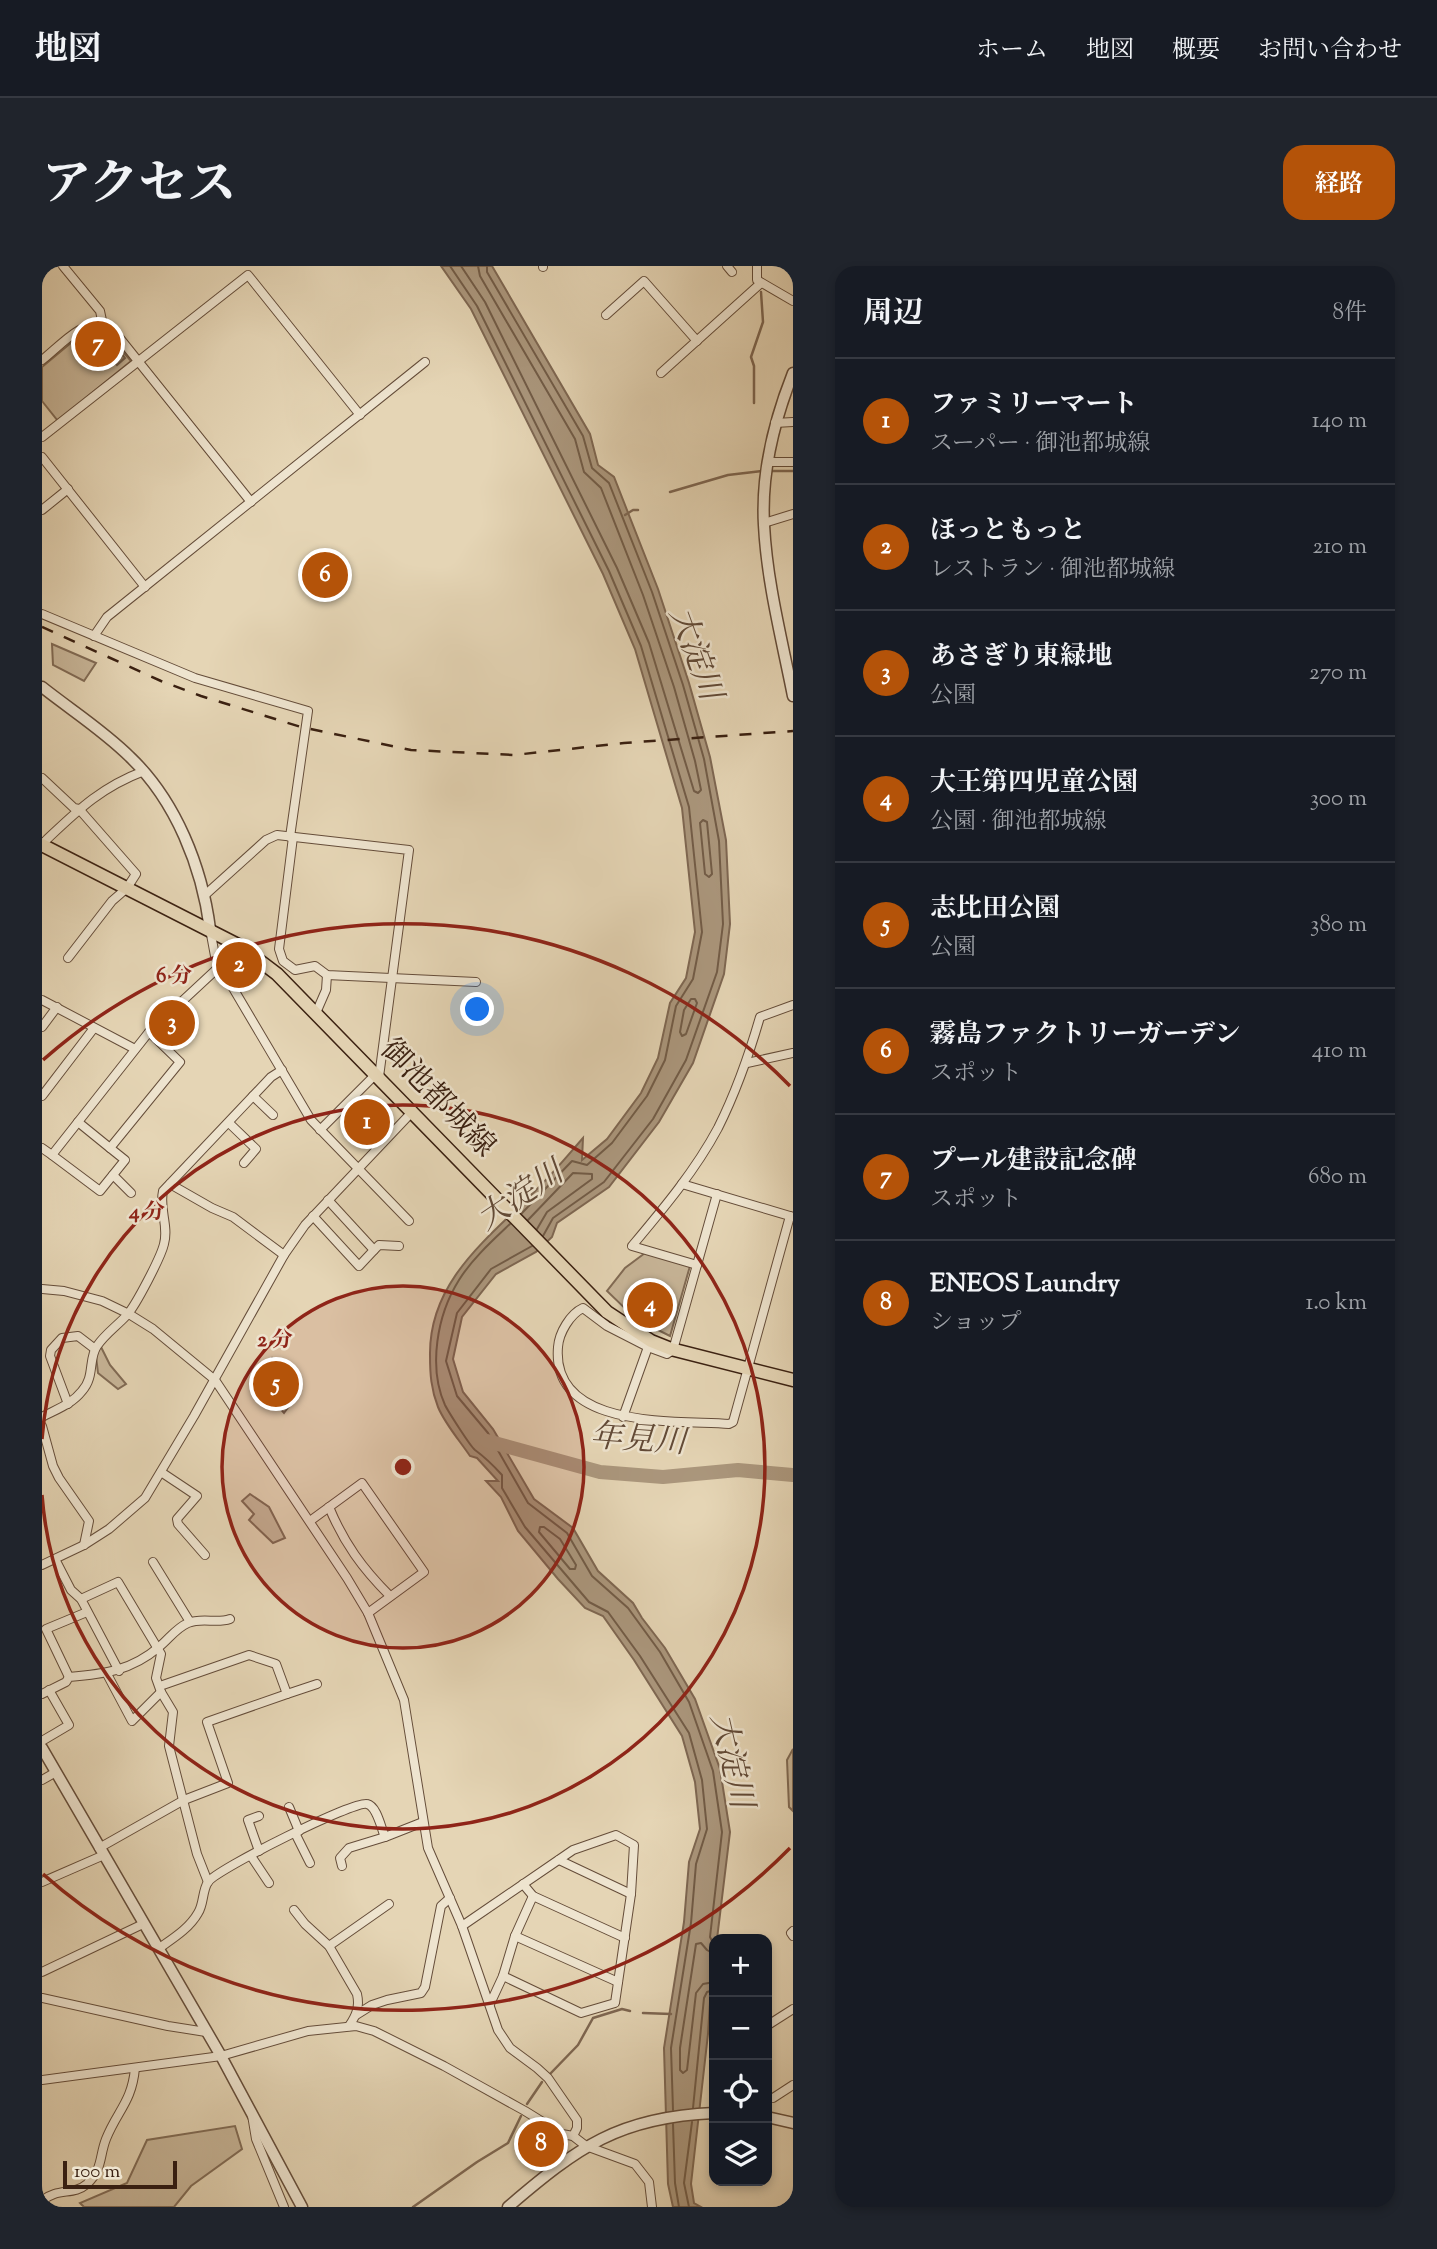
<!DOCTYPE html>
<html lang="ja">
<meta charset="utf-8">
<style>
:root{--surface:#171b24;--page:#20242c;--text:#f1f3f6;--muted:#9ea1a6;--line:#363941;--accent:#b45309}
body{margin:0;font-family:"Sorts Mill Goudy","Noto Serif JP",serif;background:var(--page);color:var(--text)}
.controls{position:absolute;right:21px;bottom:21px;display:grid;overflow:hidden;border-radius:14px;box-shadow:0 4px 10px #0003}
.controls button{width:63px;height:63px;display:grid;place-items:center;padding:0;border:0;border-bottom:2px solid var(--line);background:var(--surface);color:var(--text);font:35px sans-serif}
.scale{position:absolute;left:21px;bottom:18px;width:114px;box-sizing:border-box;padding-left:7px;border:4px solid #3a2011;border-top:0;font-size:19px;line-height:24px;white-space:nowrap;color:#3a2011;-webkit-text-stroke:5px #eee4cf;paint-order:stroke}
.you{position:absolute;left:436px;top:744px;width:24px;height:24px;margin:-18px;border:5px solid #fff;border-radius:50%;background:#1a73e8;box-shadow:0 0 0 10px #1a73e833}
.badge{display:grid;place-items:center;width:46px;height:46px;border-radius:50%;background:var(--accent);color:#fff;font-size:23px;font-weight:700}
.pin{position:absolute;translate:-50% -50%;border:4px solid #fff;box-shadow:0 2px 7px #0006}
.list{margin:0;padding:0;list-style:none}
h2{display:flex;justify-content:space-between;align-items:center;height:91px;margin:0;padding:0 28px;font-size:30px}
h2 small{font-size:23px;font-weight:400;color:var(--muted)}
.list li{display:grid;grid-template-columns:46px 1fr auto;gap:21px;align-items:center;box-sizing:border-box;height:126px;padding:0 28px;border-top:2px solid var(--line)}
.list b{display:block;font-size:26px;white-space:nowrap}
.list p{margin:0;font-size:23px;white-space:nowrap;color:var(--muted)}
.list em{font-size:23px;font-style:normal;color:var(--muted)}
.icon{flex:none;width:38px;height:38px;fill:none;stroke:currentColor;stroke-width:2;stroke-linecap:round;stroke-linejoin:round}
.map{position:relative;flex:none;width:751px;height:1941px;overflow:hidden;border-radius:21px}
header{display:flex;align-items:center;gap:42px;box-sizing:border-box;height:98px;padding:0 35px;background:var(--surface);border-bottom:2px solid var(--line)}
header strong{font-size:33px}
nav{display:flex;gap:38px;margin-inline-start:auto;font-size:24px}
.intro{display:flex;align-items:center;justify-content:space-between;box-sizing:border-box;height:168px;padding:0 42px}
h1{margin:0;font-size:49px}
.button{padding:18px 32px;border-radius:21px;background:var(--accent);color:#fff;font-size:24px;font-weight:700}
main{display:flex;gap:42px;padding:0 42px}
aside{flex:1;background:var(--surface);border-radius:21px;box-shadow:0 4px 10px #0003}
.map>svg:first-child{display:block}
.green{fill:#c8b699;stroke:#816b55;stroke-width:2}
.water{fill:#ab977d;stroke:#7e6752;stroke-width:2}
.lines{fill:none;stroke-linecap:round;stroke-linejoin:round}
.shore{stroke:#725c47;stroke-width:2}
.stream{stroke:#7e6752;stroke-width:2.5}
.river{stroke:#ab977d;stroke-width:14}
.minor-casing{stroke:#654d3a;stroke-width:10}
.tertiary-casing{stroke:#654d3a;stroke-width:13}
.primary-casing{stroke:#3a2011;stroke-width:15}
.minor{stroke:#eee4cf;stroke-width:8}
.tertiary{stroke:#eee4cf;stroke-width:10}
.primary{stroke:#e5d5b5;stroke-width:12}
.rail{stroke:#3a2011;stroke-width:2.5;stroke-dasharray:12 12;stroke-linecap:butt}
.ring{fill:none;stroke:#8f2418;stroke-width:3.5}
.labels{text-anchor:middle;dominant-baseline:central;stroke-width:5;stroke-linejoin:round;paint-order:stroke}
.street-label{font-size:30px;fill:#3a2011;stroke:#eee4cf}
.water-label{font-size:32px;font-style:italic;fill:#624a37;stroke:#eee4cf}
.centre{fill:#8f2418;stroke:#eee4cf;stroke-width:3.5}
.ring-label{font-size:21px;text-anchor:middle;font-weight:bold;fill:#8f2418;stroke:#eee4cf;stroke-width:5;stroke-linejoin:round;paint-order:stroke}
</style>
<header>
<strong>地図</strong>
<nav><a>ホーム</a><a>地図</a><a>概要</a><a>お問い合わせ</a></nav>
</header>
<div class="intro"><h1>アクセス</h1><a class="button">経路</a></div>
<main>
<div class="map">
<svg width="751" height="1941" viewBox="0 0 751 1941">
<rect width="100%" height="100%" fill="#e5d5b5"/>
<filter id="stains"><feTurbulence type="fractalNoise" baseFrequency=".00286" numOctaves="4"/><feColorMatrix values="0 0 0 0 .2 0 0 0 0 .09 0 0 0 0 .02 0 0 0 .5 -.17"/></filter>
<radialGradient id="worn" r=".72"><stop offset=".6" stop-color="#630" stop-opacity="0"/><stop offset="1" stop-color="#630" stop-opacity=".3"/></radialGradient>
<g class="green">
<path d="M54,65L67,69L89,95L16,155L0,135V101L42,66Z"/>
<path d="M10,378L54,397L42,415L11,399Z"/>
<path d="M136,747L130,786L114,769V767Z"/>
<path d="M603,987L648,1000L628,1070L594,1053L565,1025L583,1002Z"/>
<path d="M58,1079L68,1099L84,1118L76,1123L56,1107L54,1090Z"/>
<path d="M230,1092L259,1124L242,1147L210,1111Z"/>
<path d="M208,1228L227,1241L243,1272L231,1277L207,1254L212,1248L200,1235Z"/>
<path d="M751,1483V1545L747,1541L745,1494Z"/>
<path d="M193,1860L200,1883L149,1920L132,1941H42L38,1937L85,1917L105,1874Z"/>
</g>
<g class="water">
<path d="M399,0H450L548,168L556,199L572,211L616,323L647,417L668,491L684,574L688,658L682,708L651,797L617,856L567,921L515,957L510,971L494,986L454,1008L420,1051L411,1093L421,1126L451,1163L492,1233L531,1262L556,1305L591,1337L600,1352L623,1382L653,1433L678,1503L688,1566L675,1673H672L666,1768L649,1918L652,1937L659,1941H631L626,1918L622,1782L642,1656L647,1596L658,1563L653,1516L640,1470L592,1394L561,1350L543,1342L516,1313L476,1265L459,1231L444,1215H456L435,1192L428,1190C418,1175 403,1158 396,1141C389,1123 388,1108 388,1089C387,1012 451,969 498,920C513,905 527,888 541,872L540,894L565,873L599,827L616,792L628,737L644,712L653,666L640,542L593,383L561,308L429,43Z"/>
<path d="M69,74L83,92L75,99L60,81Z"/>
</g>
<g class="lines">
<g class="shore">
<path d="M408,0L435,40L567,305L599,380L647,541L660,666L651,713L634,740L623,794L605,830L570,877L545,899L530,895L480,947"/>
<path d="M419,0L443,36L575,302L607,377L652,525L656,527L659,524L653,495L632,421L601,329L559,222L542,206L533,173L438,10L436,0"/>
<path d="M445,0V6L541,170L550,202L567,217L610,326L641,419L662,493L677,575L681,658L675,706L644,794L611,853L562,916L511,952L501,970"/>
<path d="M661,554L665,556L670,608L667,611L663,608L658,557Z"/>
<path d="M649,733H653L655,737L644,768L640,770L638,766L642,744Z"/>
<path d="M486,954L531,907L550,908V913L505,946L495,963"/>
<path d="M468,958C450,975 430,993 417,1014C395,1049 386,1101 403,1139C406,1145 428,1180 433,1184C444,1192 451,1199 460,1209V1222L483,1261L547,1336L566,1346L598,1390L647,1467L660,1514L665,1563L654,1598L649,1657L629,1782L631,1844"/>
<path d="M490,980L449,1003L415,1047L404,1095L415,1130L446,1167L486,1237L525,1267L550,1310L586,1342L618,1386L647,1436L671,1505L680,1566L668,1671L672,1679"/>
<path d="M498,1261H502L518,1273L534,1299L533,1303H528L497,1266Z"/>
<path d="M672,1688L665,1684L659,1677L654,1678L638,1782V1804L641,1807L645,1804L654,1727L661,1718L672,1716"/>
<path d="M651,1842L662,1732L665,1726L672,1724"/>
<path d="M631,1858L633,1917L637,1941"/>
<path d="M647,1941L642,1917L650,1856"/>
</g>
<g class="stream">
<path d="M712,137V100L709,91L721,56L719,26"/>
<path d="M726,205H751"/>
<path d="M628,226L686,209L720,205"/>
<path d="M583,249L591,244H596"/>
<path d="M601,1747L629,1748"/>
<path d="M508,1808L536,1779L551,1752L580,1743L588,1745"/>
<path d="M485,1838L500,1816"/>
<path d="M371,1941L435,1896L466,1877L479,1850"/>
</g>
<path class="river" d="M445,1175L558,1206L621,1211L696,1204L751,1209"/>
<g class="minor-casing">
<g id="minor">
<path d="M21,0L58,45L61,59"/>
<path d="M685,0L690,6"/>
<path d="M715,0V14L751,35"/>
<path d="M501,1V0"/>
<path d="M564,49L602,15L655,75"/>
<path d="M0,94C16,82 41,52 63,59C68,61 72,66 76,70L209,236"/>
<path d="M619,107L719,17"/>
<path d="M733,157L751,156"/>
<path d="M0,171L206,9L318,149"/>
<path d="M0,191L103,321"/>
<path d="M726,196H751"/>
<path d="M0,244L26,223"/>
<path d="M722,257L751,248"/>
<path d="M0,348L153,412L266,445L248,571"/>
<path d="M52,370L65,351L383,96"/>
<path d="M0,512L32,542L37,543L94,608L85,622L70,635L26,692"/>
<path d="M251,571L237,683L241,695L253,704L273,700L285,709L434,716"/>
<path d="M0,578C34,546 57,522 102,505"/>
<path d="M163,629L224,574L235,569L367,584L337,811"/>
<path d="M168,663L173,690L178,700L269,854L367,955"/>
<path d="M0,734L93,783"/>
<path d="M274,747L284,724L285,709"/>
<path d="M0,761L15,741"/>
<path d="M705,797L751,787"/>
<path d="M0,830L52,762"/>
<path d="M211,830L231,849"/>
<path d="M36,856L68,882L138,796L107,766"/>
<path d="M187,857L214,883L202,897"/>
<path d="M278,864L334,808"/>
<path d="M0,882L10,889L107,766L178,700"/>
<path d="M10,889L58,925L83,894L68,882"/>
<path d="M71,909L89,927"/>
<path d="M128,918L170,942L191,951L242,989"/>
<path d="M640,918L751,951"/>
<path d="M286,934L332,984L337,979L357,980"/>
<path d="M271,950L317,1000L332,984"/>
<path d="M655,999L590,980C621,943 653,905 676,862C694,826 707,789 718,751L751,739"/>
<path d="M0,1023L22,1025L60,1035L87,1048L111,1063L173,1114L305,1312L326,1347L362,1434L386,1582L420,1660L456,1764L468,1782L495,1802L506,1812L535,1854V1862L531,1870"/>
<path d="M606,1081L625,1088L631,1084L675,928"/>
<path d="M26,1138L8,1090L9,1084L20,1072L36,1070L53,1083"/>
<path d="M0,1151C15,1143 30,1138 40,1125C53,1111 46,1093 55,1080C63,1068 75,1060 85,1049C94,1039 119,991 122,978C127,960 117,943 121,925L229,811L240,804"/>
<path d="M581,1151L606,1081L565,1060L541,1042C528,1048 517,1067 516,1081C509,1164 634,1154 687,1158L691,1156L748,950"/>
<path d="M0,1160L11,1200L17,1212L47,1255L42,1279"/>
<path d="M119,1206L155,1230L135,1253L136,1258L163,1289"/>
<path d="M287,1241C302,1277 320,1302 348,1330"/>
<path d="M268,1255L320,1217L382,1306L326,1347"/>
<path d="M13,1293L29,1324L39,1333L77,1405"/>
<path d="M111,1296L148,1356"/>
<path d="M0,1299L42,1279L67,1263L103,1232L152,1150L242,989L263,959L371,845"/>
<path d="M39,1333L76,1316L119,1388L114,1412L119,1426L131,1446L127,1480L155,1588L166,1616"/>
<path d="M65,1408L90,1455L119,1426"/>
<path d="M27,1411L4,1363L45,1346"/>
<path d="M0,1428L24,1416L27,1411C62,1408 89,1405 117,1381C127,1373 134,1362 146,1357C161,1351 174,1358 188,1353"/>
<path d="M245,1428L275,1418"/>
<path d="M0,1475L27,1459L7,1424"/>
<path d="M0,1514L14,1506"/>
<path d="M247,1541L257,1565"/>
<path d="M217,1550L206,1554L217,1585"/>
<path d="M253,1567L268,1597"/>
<path d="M57,1582L142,1534L186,1517L165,1456L245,1428L234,1398L207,1389L118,1420"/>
<path d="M209,1590L227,1617"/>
<path d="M517,1594L589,1628"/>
<path d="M300,1600L298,1592L307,1582L343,1571"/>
<path d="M0,1616L62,1589"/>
<path d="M481,1618L491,1630L583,1672"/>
<path d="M252,1644L263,1658L287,1680L315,1728C318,1741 314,1750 307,1760"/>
<path d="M420,1660L531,1584L574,1569L592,1579L589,1628L573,1737L539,1747L461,1710"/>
<path d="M751,1665L749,1667L751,1670"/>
<path d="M473,1670L576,1716"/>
<path d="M287,1680L347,1638"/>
<path d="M116,1683C130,1673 147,1663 156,1647C162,1638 160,1625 166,1616C175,1603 313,1534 325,1538C335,1540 339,1562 343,1571L381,1556"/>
<path d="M0,1706L101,1658"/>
<path d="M0,1732L126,1760L164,1766"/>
<path d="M448,1738L461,1710L473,1670L491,1630"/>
<path d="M314,1749L330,1739L345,1734L379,1727L383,1721L399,1640L408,1632"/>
<path d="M726,1759L751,1743"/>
<path d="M0,1814L179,1790L266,1765L314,1760L332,1765L402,1800L483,1845L520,1868L531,1870L544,1880L593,1898L607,1916L610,1941"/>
<path d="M731,1832L751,1819"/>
<path d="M210,1849L214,1873L242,1941"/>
<path d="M0,1935C16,1921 31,1930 45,1918C61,1903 57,1891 64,1873C75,1845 90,1836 93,1802"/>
</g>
</g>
<g class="tertiary-casing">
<g id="tertiary">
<path d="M751,107C732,155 719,207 722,259C725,317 740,374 751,430"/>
<path d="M0,421C29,444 62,465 88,491C134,535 160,601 168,663"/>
<path d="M0,1482L179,1790L260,1941"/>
<path d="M725,1851L751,1857"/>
<path d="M466,1941C536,1881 577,1851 672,1847"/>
</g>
</g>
<g class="primary-casing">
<path id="primary" d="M0,579L198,680L235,708L565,1046L609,1075L629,1083L751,1114"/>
</g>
<use href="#minor" class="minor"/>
<use href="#tertiary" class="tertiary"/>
<use href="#primary" class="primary"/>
<path class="rail" d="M0,361L119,415L159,430L259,461L369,484L472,489L582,477L751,465"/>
</g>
<circle cx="361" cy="1201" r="181" fill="#8f2418" fill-opacity=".12"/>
<g class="ring">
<circle cx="361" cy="1201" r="181"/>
<path d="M0 1173A362 362 0 1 1 0 1229"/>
<path d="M748 1582A543 543 0 0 1 1 1608M1 794A543 543 0 0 1 748 820"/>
</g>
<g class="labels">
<g class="street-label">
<text transform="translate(395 833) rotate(46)">御池都城線</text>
</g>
<g class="water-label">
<text transform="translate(652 388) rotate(70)">大淀川</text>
<text transform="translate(479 931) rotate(-34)">大淀川</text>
<text transform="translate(596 1175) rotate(4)">年見川</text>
<text transform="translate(688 1495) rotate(77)">大淀川</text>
</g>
</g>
<circle cx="361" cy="1201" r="10" class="centre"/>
<g class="ring-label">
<text x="132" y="716">6 分</text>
<text x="105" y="952">4 分</text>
<text x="233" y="1080">2 分</text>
</g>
<rect width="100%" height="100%" filter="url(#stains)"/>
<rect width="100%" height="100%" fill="url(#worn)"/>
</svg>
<div class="controls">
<button>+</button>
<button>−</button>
<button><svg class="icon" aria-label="locate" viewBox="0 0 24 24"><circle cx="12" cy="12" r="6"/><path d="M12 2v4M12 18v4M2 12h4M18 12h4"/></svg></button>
<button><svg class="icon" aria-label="layers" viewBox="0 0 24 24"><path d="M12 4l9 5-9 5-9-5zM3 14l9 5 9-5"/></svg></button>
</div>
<div class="scale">100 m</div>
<div class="you"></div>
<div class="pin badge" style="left:325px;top:856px">1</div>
<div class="pin badge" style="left:197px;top:699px">2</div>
<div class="pin badge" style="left:130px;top:757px">3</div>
<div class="pin badge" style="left:608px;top:1039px">4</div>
<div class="pin badge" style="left:234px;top:1118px">5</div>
<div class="pin badge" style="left:283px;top:309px">6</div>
<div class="pin badge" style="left:56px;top:78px">7</div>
<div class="pin badge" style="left:499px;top:1878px">8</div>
</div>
<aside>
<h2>周辺<small>8件</small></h2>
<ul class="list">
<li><span class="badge">1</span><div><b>ファミリーマート</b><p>スーパー · 御池都城線</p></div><em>140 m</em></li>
<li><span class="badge">2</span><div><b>ほっともっと</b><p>レストラン · 御池都城線</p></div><em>210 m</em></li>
<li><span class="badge">3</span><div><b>あさぎり東緑地</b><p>公園</p></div><em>270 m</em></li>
<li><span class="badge">4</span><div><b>大王第四児童公園</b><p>公園 · 御池都城線</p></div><em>300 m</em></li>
<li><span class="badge">5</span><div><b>志比田公園</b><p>公園</p></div><em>380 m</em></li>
<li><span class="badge">6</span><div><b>霧島ファクトリーガーデン</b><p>スポット</p></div><em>410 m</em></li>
<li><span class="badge">7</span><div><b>プール建設記念碑</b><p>スポット</p></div><em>680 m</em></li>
<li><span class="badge">8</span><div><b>ENEOS Laundry</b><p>ショップ</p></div><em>1.0 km</em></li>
</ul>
</aside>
</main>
